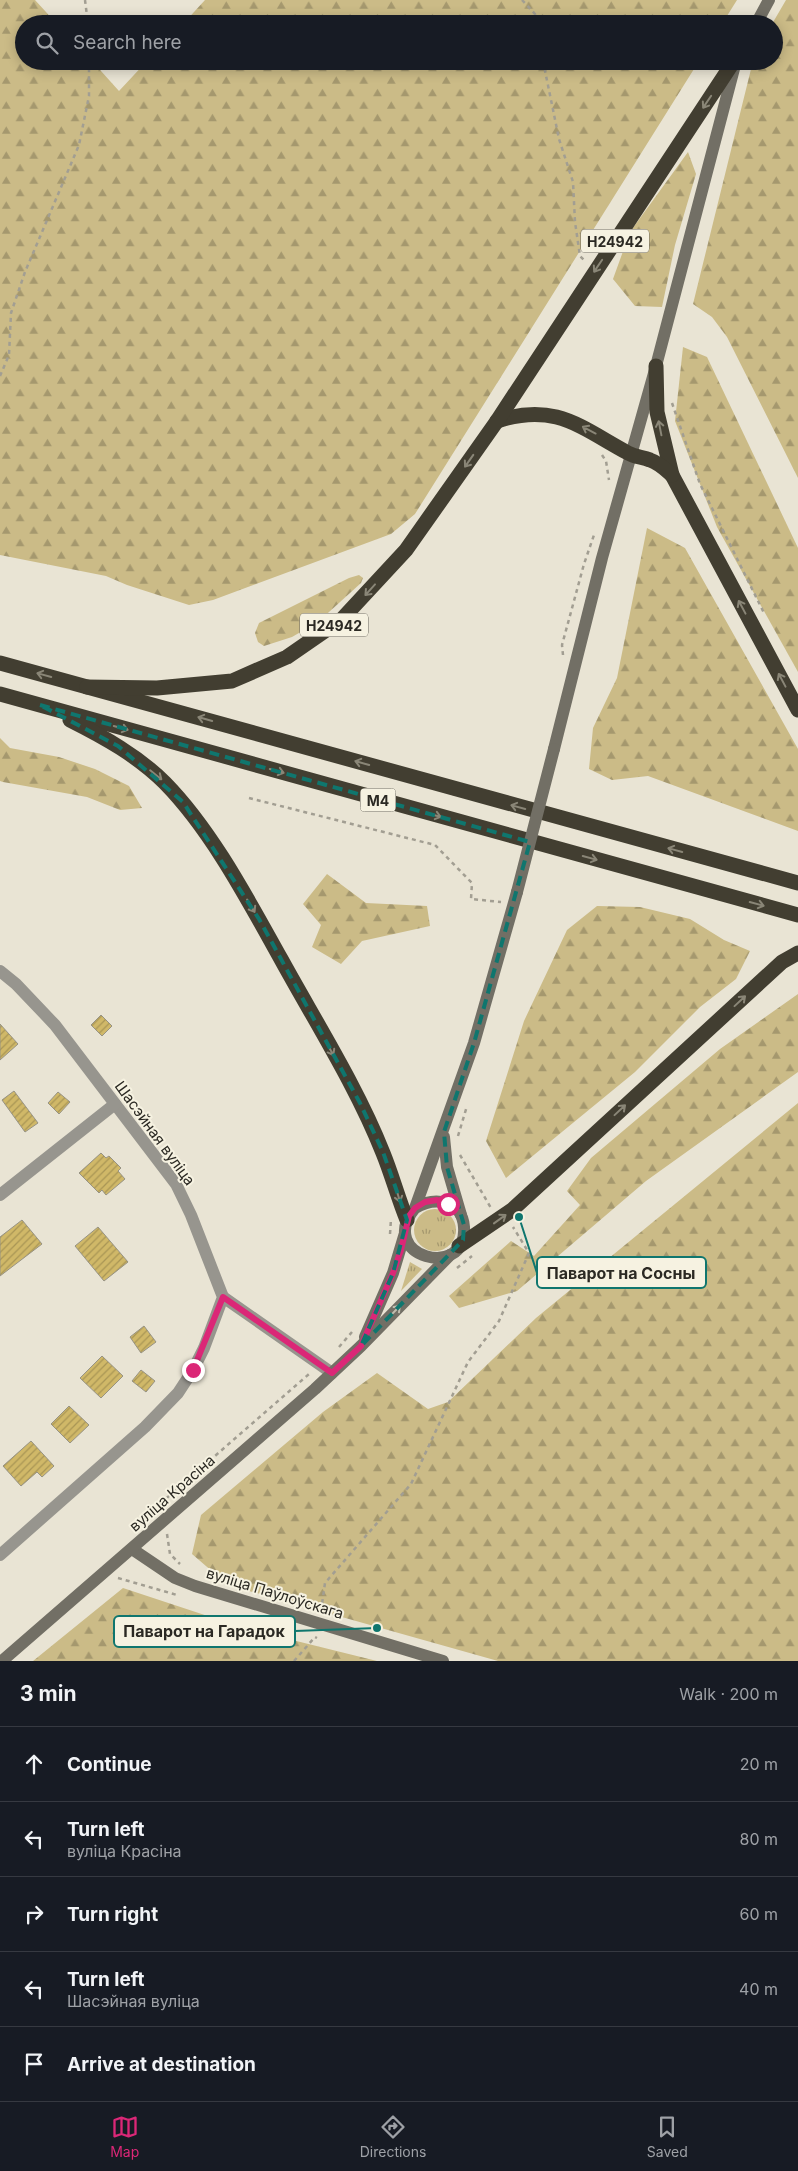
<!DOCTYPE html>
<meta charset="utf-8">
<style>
:root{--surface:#171b24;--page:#242831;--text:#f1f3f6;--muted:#9ea1a6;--line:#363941;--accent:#db2777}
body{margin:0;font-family:Inter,sans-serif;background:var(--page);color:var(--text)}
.stop{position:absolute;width:15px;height:15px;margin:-11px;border:4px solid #db2777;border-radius:50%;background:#fff}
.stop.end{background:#db2777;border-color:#fff;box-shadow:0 1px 5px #0008}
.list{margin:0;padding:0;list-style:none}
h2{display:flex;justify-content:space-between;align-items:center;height:65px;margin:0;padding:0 20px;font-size:21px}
h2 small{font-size:16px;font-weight:400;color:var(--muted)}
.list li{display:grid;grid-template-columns:32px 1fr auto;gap:15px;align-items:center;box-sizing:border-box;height:75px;padding:0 20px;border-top:1px solid var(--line)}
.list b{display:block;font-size:19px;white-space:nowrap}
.list p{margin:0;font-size:16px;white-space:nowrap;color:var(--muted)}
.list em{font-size:16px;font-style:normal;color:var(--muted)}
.icon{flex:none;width:28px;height:28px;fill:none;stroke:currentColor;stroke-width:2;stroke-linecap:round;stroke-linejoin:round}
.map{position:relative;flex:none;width:798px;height:1661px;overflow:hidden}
.search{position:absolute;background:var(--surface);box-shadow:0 2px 12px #0003;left:15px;right:15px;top:15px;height:55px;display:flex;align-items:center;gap:12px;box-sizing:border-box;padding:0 18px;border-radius:28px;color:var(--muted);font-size:19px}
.sheet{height:440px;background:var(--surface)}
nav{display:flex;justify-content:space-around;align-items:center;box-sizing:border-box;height:70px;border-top:1px solid var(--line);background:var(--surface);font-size:14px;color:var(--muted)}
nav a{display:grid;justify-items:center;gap:2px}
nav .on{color:var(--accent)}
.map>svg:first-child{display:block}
.grass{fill:url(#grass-tufts)}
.forest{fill:url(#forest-firs)}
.building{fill:url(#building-hatch);stroke:#979384}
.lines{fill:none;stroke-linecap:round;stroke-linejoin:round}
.path{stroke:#a29e92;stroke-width:2.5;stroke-dasharray:4 4;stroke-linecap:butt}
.street{stroke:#97958e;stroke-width:12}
.secondary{stroke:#726f65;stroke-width:12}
.highway{stroke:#423e31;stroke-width:15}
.secondary-bridge{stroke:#726f65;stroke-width:12}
.oneway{stroke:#8a8677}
.oneway2{stroke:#c1beaf}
.route{stroke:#db2777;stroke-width:6}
.marked{fill:none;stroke:#0f766e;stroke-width:4;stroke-dasharray:10 6;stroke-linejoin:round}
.labels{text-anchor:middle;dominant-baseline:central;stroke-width:4;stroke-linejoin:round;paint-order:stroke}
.shield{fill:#f6f2e1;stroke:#68655c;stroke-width:1}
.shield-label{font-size:14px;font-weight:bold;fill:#2b2923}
.street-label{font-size:15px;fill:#2b2923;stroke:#f6f2e1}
.leader{fill:none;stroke:#0f766e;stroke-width:2}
.callout-dot{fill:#0f766e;stroke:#f6f2e1;stroke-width:2}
.callout{fill:#f6f2e1;stroke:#0f766e;stroke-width:2}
.callout-label{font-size:16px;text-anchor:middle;font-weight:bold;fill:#2b2923}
</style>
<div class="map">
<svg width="798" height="1661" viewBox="0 0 798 1661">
<defs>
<pattern id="grass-tufts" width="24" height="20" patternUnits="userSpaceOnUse" patternTransform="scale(1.25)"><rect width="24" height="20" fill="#cbbb87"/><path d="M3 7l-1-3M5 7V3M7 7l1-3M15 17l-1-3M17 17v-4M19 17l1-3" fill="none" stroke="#a5986e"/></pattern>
<pattern id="forest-firs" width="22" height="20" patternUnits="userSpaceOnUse" patternTransform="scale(1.25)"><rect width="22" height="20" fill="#cbbb87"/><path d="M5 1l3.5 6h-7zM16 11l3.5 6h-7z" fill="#a5986e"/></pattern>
<pattern id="building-hatch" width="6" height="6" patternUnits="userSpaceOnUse" patternTransform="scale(1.25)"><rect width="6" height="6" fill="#d0b868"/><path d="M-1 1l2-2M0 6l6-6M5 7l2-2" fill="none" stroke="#a99655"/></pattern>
</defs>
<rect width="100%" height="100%" fill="#e9e4d4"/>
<g class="grass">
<circle cx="435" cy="1230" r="21"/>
<path d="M410,1262L422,1269L401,1291Z"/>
</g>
<g class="forest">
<path d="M0,0H35L57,24H24V61H92L119,91L147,61H699L415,514L391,534L213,600L189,605L127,585L106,576L0,555Z"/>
<path d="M205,0H737L722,24H183Z"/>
<path d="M786,0H798V478L727,337L712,317L693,304L753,61H774V24H772Z"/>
<path d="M688,152L696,174L675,245L662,307L635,306L613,279L630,232Z"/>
<path d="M683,347L707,357L798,548V672L717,527L675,421Z"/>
<path d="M647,528L685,548L798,749V831L648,776L612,780L589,769L593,728L617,678Z"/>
<path d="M359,575L363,578L361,583L318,622L292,637L264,646L258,642L255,633L259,623L349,578Z"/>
<path d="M0,738L10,748L59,757L95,769L129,786L142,808L120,810L87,797L3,782L0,781Z"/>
<path d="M327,874L366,903L427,906L430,926L362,941L341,964L312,947L321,925L303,904Z"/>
<path d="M597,906L640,907L690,919L724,940L750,951L736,979L700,1007L635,1072L506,1178L486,1141L524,1021L567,930Z"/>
<path d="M798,994V1072L646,1181L517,1291L459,1308L449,1296L511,1241L534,1256L580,1205L567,1191L591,1158L720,1049Z"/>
<path d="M798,1103V1661H498L228,1585L192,1554L201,1515L323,1412L377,1373L428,1409L448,1402L536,1318Z"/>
<path d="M123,1588L244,1628L377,1661H33Z"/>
</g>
<g class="building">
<path d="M101,1015L112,1026L102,1036L91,1025Z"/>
<path d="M0,1024L18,1044L0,1060Z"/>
<path d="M14,1091L38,1123L25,1132L2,1100Z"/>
<path d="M58,1092L70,1102L59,1114L48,1103Z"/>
<path d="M101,1153L106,1158L109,1156L121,1168L118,1171L125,1179L106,1195L102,1190L99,1193L79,1173Z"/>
<path d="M22,1220L42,1244L0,1276V1237Z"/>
<path d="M98,1227L128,1262L104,1281L75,1246Z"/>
<path d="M144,1326L156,1342L141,1353L130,1337Z"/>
<path d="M102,1356L123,1376L101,1398L80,1378Z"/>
<path d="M141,1370L155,1381L146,1392L132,1381Z"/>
<path d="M69,1406L89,1425L70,1443L51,1424Z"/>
<path d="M31,1441L54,1466L42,1477L37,1472L21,1486L3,1466Z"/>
</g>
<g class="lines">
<g class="path">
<path d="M85,0L88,24"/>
<path d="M522,0L535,14L536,24"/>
<path d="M543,61L559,139L573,182L575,222L580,256L585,261"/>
<path d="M0,376L9,355L11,313L25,272L79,145L89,96V61"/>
<path d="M672,403L700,484L765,615"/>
<path d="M602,455L606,461L609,480"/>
<path d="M563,655L562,645L584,564L594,535"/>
<path d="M249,798L435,845L472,883L471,899L501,902"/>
<path d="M458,1136L467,1106"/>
<path d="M460,1155L491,1208"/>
<path d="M390,1234L391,1219"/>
<path d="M457,1268L472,1256"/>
<path d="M339,1347L352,1332"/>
<path d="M161,1503L309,1374"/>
<path d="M167,1534L170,1554L180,1564"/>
<path d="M118,1578L177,1595"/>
<path d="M321,1611L325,1583L411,1484L468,1362L499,1321L529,1253L513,1227"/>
<path d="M294,1661L315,1637L317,1638"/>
</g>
<g class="street">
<path d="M0,971L16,984L55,1025L176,1184L191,1215L223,1297L204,1348L193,1370L178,1393L145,1427L0,1555"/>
<path d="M0,1195L115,1104"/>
<path d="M223,1297L332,1373"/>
</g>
<g class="secondary">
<path d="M756,24L769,0"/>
<path d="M554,749L602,558L656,366L735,65"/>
<path d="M444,1137L447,1167L461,1215"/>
<path d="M415,1208C435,1196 462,1200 464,1227C468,1281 375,1257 415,1208L474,1043L517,892"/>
<path d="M365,1337L393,1273L405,1233"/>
<path d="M132,1549L175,1578L195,1586L443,1661"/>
<path d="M2,1661L315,1389L361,1346L450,1255"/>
</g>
<g class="highway">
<path d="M656,366L657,412L672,475L798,710"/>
<path d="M497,421C555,402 580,427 628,453C635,457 643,457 650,460C659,463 665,469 672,475"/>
<path d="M0,663L798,883"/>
<path d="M87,687L157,688L232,681L287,657L342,619L406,550L497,421L734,61"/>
<path d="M0,694L798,915"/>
<path d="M70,720C104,737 138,756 165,783C212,831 248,900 281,959C315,1021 357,1087 383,1153C392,1175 398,1198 407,1220"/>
<path d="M459,1246L512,1210L782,962L798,953"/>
</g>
<path class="secondary-bridge" d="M517,892L554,749"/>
</g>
<defs><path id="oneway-shaft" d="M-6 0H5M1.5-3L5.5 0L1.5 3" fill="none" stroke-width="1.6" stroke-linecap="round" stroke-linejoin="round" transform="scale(1.25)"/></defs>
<g class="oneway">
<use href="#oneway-shaft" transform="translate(707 102) rotate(124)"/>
<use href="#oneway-shaft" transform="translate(598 266) rotate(124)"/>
<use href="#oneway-shaft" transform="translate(660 428) rotate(-101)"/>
<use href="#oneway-shaft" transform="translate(589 430) rotate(-152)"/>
<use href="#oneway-shaft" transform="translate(469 461) rotate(125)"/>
<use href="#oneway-shaft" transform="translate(370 590) rotate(132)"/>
<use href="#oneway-shaft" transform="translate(742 607) rotate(-118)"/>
<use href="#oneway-shaft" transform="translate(44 675) rotate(-165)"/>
<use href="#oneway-shaft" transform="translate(782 680) rotate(-118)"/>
<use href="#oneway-shaft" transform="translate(205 719) rotate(-164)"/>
<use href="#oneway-shaft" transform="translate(121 728) rotate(16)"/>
<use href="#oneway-shaft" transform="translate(362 763) rotate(-164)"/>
<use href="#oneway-shaft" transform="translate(277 771) rotate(16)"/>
<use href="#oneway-shaft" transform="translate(156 775) rotate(39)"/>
<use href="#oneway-shaft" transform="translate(518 807) rotate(-165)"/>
<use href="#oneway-shaft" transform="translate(434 815) rotate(16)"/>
<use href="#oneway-shaft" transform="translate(675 850) rotate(-165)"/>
<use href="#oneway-shaft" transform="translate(590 858) rotate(15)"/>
<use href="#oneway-shaft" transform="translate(757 904) rotate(15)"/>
<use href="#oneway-shaft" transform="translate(251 906) rotate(59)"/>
<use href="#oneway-shaft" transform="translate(740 1001) rotate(-43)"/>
<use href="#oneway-shaft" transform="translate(330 1049) rotate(61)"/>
<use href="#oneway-shaft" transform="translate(620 1110) rotate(-43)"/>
<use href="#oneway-shaft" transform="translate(398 1195) rotate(73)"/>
<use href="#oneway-shaft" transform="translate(500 1219) rotate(-36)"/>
</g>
<use class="oneway2" href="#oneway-shaft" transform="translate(395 1311) rotate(-46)"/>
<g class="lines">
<path class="route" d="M193,1370L223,1297L332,1373L361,1346L393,1273L401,1250L409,1216L415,1208L425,1202L437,1200L448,1204"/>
</g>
<path class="marked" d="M40,705L530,842L474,1043L444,1132L447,1167L464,1225L463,1240L361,1346L393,1273L407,1220L383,1152L360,1103L259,919L183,802L118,746Z"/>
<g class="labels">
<g class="shield">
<rect x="581" y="229.5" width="68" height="23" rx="4"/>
<rect x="300" y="613.5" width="68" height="23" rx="4"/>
<rect x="360.5" y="788.5" width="35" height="23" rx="4"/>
</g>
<g class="shield-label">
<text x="615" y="241">Н24942</text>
<text x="334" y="625">Н24942</text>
<text x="378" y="800">М4</text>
</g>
<g class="street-label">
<text transform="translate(155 1133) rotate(54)">Шасэйная вуліца</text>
<text transform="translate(172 1493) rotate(-41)">вуліца Красіна</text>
<text transform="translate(275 1593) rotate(17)">вуліца Паўлоўскага</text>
</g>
</g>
<path class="leader" d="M519 1217L537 1273M377 1628L295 1631"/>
<g class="callout-dot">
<circle cx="519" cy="1217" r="5"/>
<circle cx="377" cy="1628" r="5"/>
</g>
<g class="callout">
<rect x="537" y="1257" width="169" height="31" rx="5"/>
<rect x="114" y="1616" width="181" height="31" rx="5"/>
</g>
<g class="callout-label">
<text x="621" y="1279">Паварот на Сосны</text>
<text x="204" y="1637">Паварот на Гарадок</text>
</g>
</svg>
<div class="stop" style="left:448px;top:1204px"></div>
<div class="stop end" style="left:193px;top:1370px"></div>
<div class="search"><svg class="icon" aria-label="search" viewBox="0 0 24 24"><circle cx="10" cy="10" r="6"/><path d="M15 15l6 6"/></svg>Search here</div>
</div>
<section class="sheet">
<h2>3 min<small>Walk · 200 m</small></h2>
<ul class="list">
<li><svg class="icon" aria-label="ahead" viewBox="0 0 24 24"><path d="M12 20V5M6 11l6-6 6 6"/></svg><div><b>Continue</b></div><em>20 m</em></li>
<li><svg class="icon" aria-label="left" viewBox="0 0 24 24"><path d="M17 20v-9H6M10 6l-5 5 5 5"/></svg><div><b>Turn left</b><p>вуліца Красіна</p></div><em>80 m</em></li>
<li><svg class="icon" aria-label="right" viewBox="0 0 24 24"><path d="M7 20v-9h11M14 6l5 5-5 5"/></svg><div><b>Turn right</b></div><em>60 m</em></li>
<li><svg class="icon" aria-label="left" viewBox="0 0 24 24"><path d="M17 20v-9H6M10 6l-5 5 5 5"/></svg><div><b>Turn left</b><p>Шасэйная вуліца</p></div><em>40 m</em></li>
<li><svg class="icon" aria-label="arrive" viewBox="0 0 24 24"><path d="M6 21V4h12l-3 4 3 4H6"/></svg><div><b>Arrive at destination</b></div></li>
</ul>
</section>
<nav>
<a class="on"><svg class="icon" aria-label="map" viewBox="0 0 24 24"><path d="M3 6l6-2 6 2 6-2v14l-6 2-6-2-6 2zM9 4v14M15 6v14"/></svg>Map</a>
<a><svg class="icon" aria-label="directions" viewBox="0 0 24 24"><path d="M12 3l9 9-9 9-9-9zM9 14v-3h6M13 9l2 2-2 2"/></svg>Directions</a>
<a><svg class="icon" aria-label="saved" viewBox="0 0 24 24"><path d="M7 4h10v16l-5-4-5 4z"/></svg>Saved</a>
</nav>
